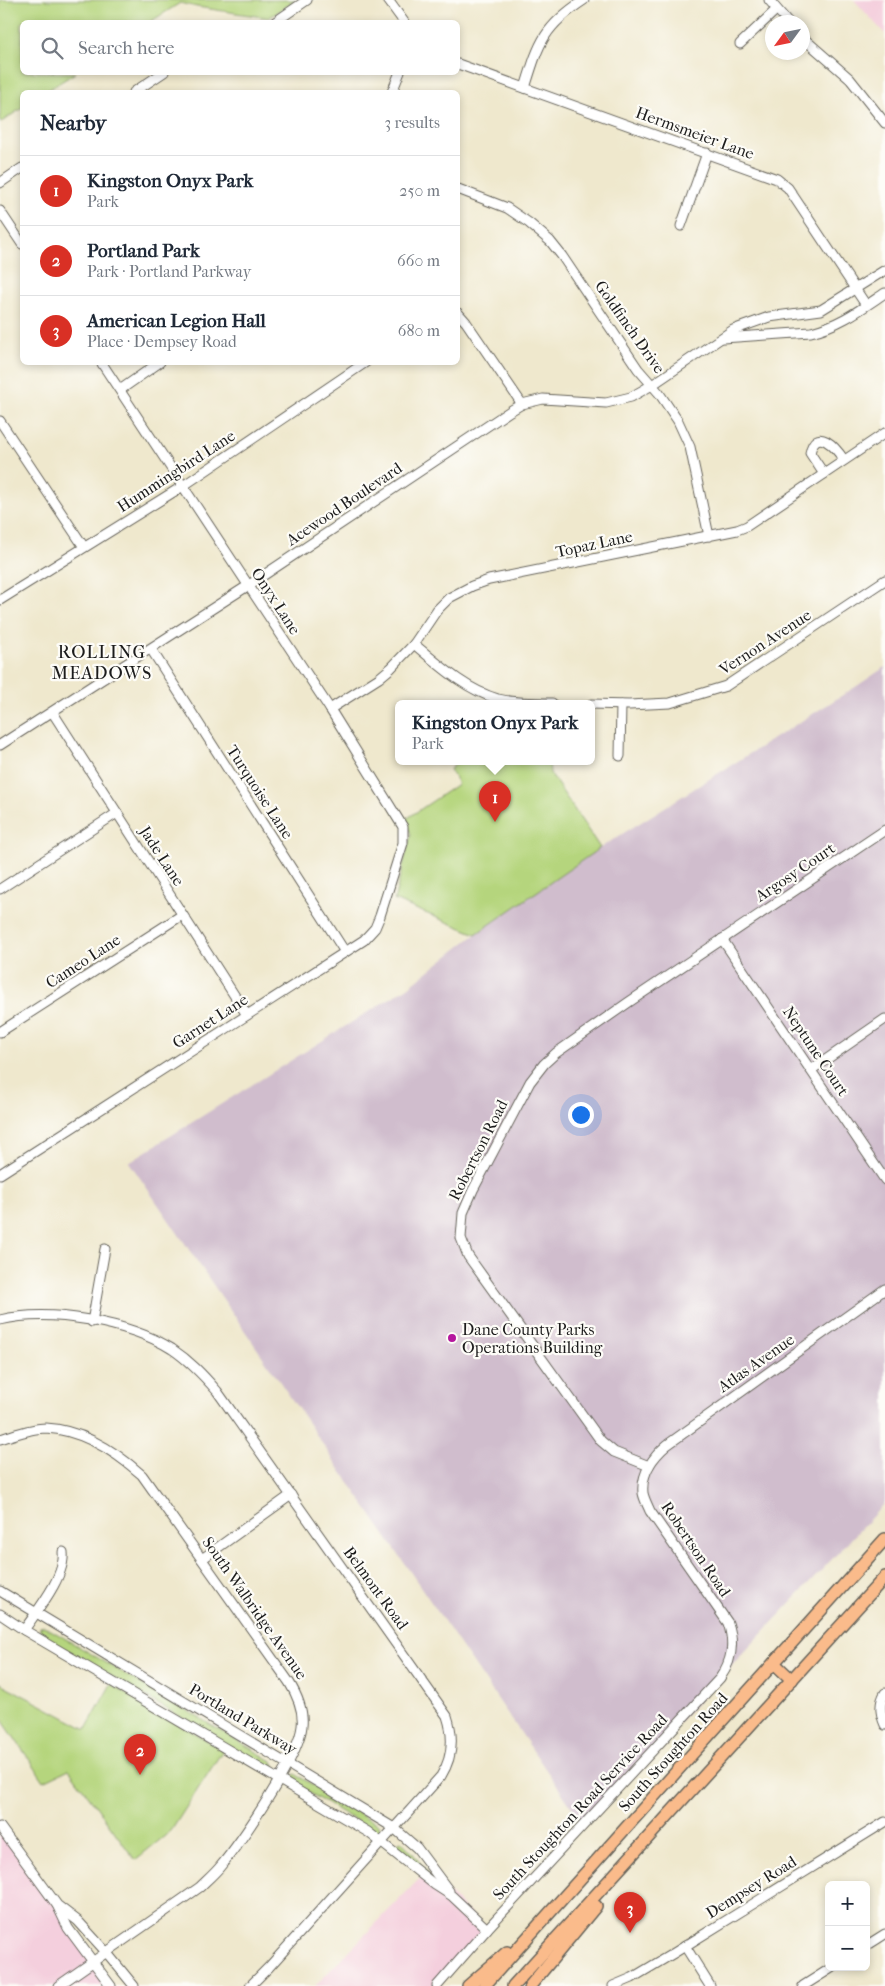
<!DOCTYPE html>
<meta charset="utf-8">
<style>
:root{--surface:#fff;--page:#f6f6f7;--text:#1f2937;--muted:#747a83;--line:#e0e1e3;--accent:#d93025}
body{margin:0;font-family:"IM FELL French Canon",serif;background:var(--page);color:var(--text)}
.controls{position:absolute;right:15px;bottom:15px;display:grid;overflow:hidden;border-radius:8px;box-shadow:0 2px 8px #0003}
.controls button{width:45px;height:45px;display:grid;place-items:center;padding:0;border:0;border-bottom:1px solid var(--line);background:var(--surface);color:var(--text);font:25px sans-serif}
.compass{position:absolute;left:765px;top:15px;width:45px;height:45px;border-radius:50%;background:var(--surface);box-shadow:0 2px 8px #0003;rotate:237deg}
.you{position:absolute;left:580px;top:1114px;width:18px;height:18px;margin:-12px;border:4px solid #fff;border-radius:50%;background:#1a73e8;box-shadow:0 0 0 8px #1a73e833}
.badge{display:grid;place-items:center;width:32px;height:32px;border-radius:50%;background:var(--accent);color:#fff;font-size:16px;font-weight:700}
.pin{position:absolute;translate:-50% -41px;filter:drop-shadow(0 1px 2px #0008)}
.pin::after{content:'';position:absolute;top:26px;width:18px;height:15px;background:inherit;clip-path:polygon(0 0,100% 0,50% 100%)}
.popup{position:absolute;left:395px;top:700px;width:200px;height:65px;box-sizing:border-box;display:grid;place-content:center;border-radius:8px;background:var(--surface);filter:drop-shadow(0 1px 4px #0005);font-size:16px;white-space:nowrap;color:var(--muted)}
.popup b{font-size:19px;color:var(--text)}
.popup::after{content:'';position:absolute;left:50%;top:100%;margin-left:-10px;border:10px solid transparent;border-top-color:var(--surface)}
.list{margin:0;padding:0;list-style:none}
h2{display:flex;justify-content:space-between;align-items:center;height:65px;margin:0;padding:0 20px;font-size:21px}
h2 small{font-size:16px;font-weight:400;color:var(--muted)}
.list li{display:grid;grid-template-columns:32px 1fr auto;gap:15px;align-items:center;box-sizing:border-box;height:70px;padding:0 20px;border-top:1px solid var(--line)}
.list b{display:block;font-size:19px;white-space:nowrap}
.list p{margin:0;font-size:16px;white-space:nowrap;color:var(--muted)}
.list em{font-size:16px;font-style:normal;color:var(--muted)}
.icon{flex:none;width:28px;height:28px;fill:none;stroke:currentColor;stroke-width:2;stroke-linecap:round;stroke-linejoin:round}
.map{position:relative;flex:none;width:885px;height:1986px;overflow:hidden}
.search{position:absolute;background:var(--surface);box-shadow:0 2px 8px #0003;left:20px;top:20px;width:440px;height:55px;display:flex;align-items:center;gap:12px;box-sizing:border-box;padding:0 18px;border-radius:8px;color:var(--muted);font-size:19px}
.panel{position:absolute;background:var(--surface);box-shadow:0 2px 8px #0003;left:20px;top:90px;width:440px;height:275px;border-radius:8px}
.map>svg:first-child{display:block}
.built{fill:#f4cfdd}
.industrial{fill:#d0bdcd}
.green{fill:#b5d57d;stroke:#68784c}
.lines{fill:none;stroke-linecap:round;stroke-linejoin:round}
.minor-casing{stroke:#66635a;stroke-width:11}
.major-casing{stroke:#66635a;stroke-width:14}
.minor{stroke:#fff;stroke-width:9}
.major{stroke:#fabb8b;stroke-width:11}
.poi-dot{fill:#b5179e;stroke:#fdfcf7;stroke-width:2}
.labels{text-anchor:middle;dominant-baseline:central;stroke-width:4.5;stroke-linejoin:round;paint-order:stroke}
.street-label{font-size:16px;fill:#1c1c1c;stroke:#fdfcf7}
.poi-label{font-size:16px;fill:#1c1c1c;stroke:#fdfcf7;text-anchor:start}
.neighbourhood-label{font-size:18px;letter-spacing:1px;fill:#1c1c1c;stroke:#fdfcf7}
</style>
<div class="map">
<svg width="885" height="1986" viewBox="0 0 885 1986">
<rect width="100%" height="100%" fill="#fdfcf7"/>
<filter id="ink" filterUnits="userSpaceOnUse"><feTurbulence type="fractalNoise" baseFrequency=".02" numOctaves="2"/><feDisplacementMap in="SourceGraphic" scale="10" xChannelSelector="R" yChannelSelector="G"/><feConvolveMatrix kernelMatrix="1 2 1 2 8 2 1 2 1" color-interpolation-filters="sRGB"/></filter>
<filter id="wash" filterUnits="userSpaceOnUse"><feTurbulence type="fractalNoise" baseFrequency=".0096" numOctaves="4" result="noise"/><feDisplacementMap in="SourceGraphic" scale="20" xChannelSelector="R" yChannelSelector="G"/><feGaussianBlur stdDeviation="1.12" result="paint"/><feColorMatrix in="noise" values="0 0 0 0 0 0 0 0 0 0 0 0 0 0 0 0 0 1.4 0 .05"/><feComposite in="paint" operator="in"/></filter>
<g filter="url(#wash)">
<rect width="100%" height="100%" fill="#efe8cd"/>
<g class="built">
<path d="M854,0H885V34Z"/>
<path d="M0,1827L111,1986H0Z"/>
<path d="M426,1872L487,1929L437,1986H315Z"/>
</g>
<path class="industrial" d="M885,667V1503L720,1678L584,1825L129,1162L408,987L476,934L600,848L857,686Z"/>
<g class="green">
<path d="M0,0H295L269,18L197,7L180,3L150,22H22V72L75,73L45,92H22V108L0,123Z"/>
<path d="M460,761H549L550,773L600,848L476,934L394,900L411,835L406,819L458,784L450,769Z"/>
<path d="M44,1626L272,1761L274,1766L268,1769L40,1634V1627Z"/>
<path d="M0,1683L86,1729L111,1684L223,1750L171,1831L135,1860L69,1769L44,1781L0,1717Z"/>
<path d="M295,1774L379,1825L380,1830L375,1832L292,1783L290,1778Z"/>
<path d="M401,1841L411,1851L432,1879L431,1880L396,1848L395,1845Z"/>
</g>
</g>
<g filter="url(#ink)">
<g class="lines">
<g class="minor-casing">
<g id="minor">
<path d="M388,0L404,22"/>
<path d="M769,0L788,22"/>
<path d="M275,22L307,0"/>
<path d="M802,37L850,79L885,123"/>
<path d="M740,44L776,10"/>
<path d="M458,64L777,179L788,188L866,305"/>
<path d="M525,88C539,43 543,27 584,0"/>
<path d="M134,92L164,72"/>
<path d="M392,92L400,72"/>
<path d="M0,183L22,168"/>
<path d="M458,189L507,208L529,223L550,241L562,256L638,369L659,393L678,421L690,447L709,536"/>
<path d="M0,211L22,244"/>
<path d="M681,226L707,153"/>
<path d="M458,313L466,322L522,404"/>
<path d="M723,338L811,332C840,325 861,309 885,293"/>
<path d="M120,390L160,362"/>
<path d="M0,421L84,547"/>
<path d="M824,474L810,453C816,424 836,448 844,460"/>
<path d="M0,600L183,486L366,362"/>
<path d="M414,644C439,665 466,690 498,699C515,703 535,703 552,703"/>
<path d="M151,649L345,952"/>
<path d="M591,704L629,705L670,703L726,686L885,580"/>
<path d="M330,709L379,678L391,668L414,644L437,610L449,598L472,586L489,580L737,530L747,526L885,433"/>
<path d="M53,713L247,1015"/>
<path d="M0,745L249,585L510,411L522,404L543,399L606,403L631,397L652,385L733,330L769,317L821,310L885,270"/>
<path d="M620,756L621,705"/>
<path d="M0,889L117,813"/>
<path d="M722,939L885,1180"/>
<path d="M0,1032L182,915"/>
<path d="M811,1070L885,1019"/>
<path d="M0,1174L364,940L375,928L380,916L403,843V827L330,709L101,362"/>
<path d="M0,1320C50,1308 129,1322 172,1349C190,1361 203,1375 217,1391L447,1716C454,1737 453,1757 441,1776L269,1967L250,1986"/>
<path d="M92,1322L105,1249"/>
<path d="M0,1439C14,1435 31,1428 46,1428C83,1430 115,1451 142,1475L289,1682C297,1695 304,1710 302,1726C299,1757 241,1842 219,1868C213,1875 206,1881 200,1887L58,1986"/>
<path d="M649,1466L614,1452L601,1441L468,1256L461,1238L463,1213L473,1190L530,1082L544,1064L556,1053L629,1002L885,830"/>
<path d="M202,1559L291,1495"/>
<path d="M0,1591L394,1828L417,1848L449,1891"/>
<path d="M0,1614L24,1630L368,1832L435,1885L452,1896L487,1929"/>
<path d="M24,1630C37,1611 66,1576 63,1552"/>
<path d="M885,1693C879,1703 880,1714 885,1725"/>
<path d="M0,1827L57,1905L78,1921L107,1953L134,1986"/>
<path d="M58,1907L68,1928L111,1986"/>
<path d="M685,1946L710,1986"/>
<path d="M866,1946L885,1934"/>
<path d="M437,1986L487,1929L720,1678C732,1661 735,1644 728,1623L650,1511C648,1506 644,1499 643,1493C641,1473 654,1456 667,1445L885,1289"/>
<path d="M613,1986L632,1978L674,1953L885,1822"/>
<path d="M803,1986L833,1967"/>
</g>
</g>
<g class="major-casing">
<g id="major">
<path d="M774,1663L792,1680"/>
<path d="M468,1986L507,1952"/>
<path d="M484,1986L885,1539"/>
<path d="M513,1986L885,1577"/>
<path d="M530,1986L596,1906"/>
</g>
</g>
<use href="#minor" class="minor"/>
<use href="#major" class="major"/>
</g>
</g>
<circle class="poi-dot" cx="452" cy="1338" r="5"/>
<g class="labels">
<g class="street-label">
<text transform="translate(695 133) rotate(20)">Hermsmeier Lane</text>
<text transform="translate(630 327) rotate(55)">Goldfinch Drive</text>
<text transform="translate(176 471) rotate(-33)">Hummingbird Lane</text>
<text transform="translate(344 504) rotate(-34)">Acewood Boulevard</text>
<text transform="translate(594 544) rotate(-12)">Topaz Lane</text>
<text transform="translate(276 601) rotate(57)">Onyx Lane</text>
<text transform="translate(765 642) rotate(-33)">Vernon Avenue</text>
<text transform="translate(260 792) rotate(57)">Turquoise Lane</text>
<text transform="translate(162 856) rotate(57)">Jade Lane</text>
<text transform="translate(795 872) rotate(-34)">Argosy Court</text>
<text transform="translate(83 961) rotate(-33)">Cameo Lane</text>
<text transform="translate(210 1021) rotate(-33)">Garnet Lane</text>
<text transform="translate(816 1051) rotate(56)">Neptune Court</text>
<text transform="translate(478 1150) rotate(-63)">Robertson Road</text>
<text transform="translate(756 1363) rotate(-35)">Atlas Avenue</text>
<text transform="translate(696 1549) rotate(56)">Robertson Road</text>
<text transform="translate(376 1588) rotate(54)">Belmont Road</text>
<text transform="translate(255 1608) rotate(55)">South Walbridge Avenue</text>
<text transform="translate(243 1719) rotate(31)">Portland Parkway</text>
<text transform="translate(673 1752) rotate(-48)">South Stoughton Road</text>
<text transform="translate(580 1807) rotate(-47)">South Stoughton Road Service Road</text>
<text transform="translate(751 1887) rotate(-32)">Dempsey Road</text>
</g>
<g class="poi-label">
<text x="462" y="1329">Dane County Parks<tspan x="462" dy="18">Operations Building</tspan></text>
</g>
<g class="neighbourhood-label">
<text x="102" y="652">ROLLING<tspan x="102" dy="21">MEADOWS</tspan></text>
</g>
</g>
</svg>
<div class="controls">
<button>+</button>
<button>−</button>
</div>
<svg class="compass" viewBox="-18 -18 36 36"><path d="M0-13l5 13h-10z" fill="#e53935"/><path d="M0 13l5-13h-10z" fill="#747a83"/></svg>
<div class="you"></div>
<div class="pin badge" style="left:495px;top:822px">1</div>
<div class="popup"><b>Kingston Onyx Park</b>Park</div>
<div class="pin badge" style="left:140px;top:1775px">2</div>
<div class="pin badge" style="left:630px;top:1933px">3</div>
<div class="search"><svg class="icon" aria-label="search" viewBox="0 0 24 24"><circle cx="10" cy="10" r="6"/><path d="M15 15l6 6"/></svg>Search here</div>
<section class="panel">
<h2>Nearby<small>3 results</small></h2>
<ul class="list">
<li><span class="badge">1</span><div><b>Kingston Onyx Park</b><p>Park</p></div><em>250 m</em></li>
<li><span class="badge">2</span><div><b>Portland Park</b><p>Park · Portland Parkway</p></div><em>660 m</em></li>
<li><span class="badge">3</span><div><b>American Legion Hall</b><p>Place · Dempsey Road</p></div><em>680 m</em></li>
</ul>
</section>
</div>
